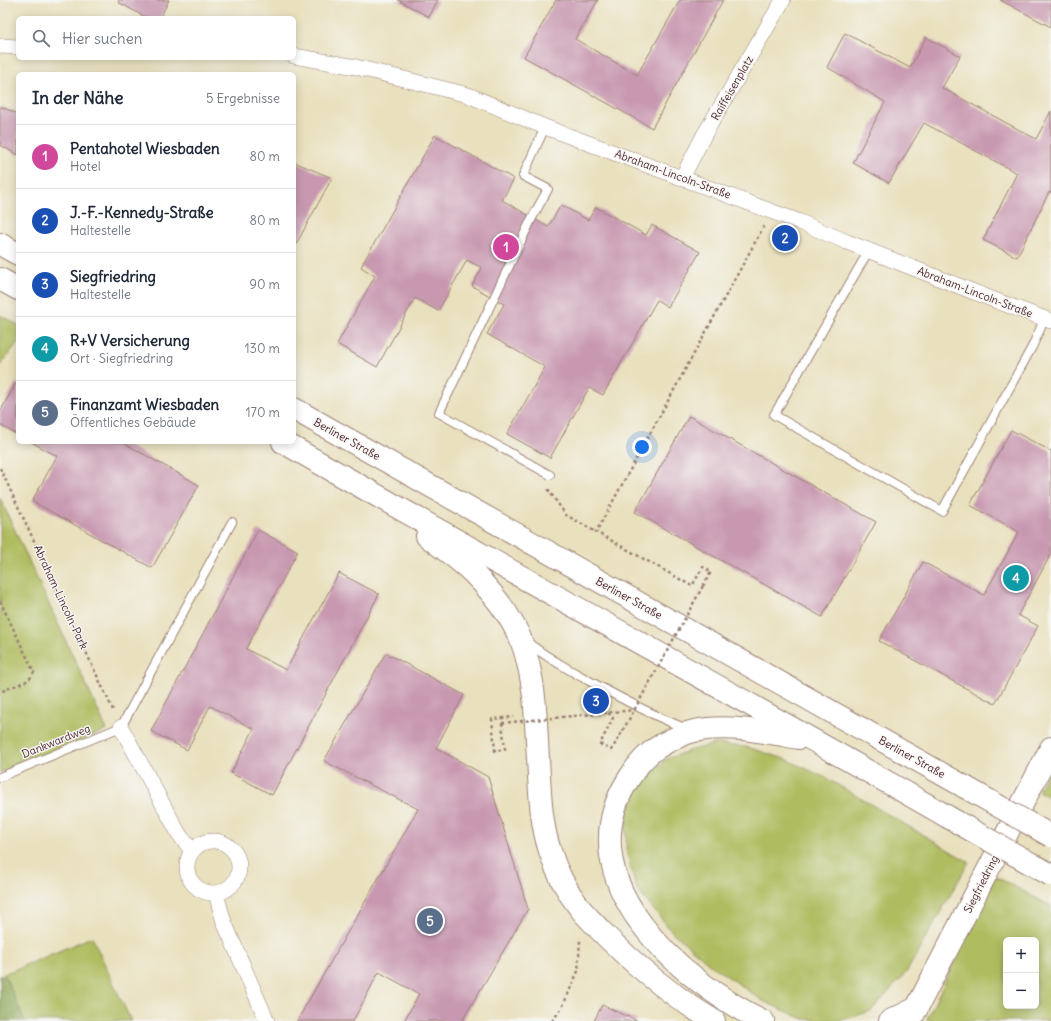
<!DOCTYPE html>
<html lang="de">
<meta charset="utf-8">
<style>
:root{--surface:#fff;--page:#f6f6f7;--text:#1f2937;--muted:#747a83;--line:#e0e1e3;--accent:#d1495b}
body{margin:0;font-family:Delius,sans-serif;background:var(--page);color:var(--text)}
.controls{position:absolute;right:12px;bottom:12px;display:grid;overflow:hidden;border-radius:6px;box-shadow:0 2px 10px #0003}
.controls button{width:36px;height:36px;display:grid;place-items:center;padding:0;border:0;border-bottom:1px solid var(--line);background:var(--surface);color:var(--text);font:20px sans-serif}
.you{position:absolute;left:642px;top:447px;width:14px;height:14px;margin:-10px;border:3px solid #fff;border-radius:50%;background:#1a73e8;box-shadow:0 0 0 6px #1a73e833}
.badge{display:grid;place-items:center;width:26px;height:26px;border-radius:50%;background:var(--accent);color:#fff;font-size:13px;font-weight:700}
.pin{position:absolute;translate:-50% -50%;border:2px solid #fff;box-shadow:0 1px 4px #0006}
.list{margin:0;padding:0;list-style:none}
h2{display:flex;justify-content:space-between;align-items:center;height:52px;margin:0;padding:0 16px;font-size:17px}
h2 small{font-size:13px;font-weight:400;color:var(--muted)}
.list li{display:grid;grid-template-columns:26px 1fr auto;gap:12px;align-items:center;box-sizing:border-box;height:64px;padding:0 16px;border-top:1px solid var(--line)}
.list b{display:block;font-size:15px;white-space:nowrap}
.list p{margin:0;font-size:13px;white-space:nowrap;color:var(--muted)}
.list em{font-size:13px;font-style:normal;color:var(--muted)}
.icon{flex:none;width:22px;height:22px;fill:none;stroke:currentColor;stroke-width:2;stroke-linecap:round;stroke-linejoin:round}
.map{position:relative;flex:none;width:1051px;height:1021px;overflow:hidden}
.search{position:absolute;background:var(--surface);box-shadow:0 2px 10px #0003;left:16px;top:16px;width:280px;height:44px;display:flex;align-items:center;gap:10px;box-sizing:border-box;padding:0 14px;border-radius:6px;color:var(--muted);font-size:15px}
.panel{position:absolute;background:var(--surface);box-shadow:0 2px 10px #0003;left:16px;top:72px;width:280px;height:372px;border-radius:6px}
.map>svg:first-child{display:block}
.green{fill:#afbc5e;stroke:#7c6e44;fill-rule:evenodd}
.forest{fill:#8ba455;stroke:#6a6240}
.building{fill:#c898b0}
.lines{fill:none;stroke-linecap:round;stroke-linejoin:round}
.lane-casing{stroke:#9a8074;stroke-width:10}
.street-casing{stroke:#9a8074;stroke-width:16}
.primary-casing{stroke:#9a8074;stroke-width:24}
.highway-casing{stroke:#9a8074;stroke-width:24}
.path{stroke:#9a8074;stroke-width:2.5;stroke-dasharray:3 3;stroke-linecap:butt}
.lane{stroke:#fff;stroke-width:8}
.street{stroke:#fff;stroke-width:15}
.primary{stroke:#fff;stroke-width:22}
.highway{stroke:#fff;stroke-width:22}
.highway-bridge-casing{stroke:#9a8074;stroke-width:24;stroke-linecap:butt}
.path-bridge{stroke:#9a8074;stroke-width:2.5;stroke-dasharray:3 3;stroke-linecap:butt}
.highway-bridge{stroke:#fff;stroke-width:22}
.labels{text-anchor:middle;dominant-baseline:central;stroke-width:3;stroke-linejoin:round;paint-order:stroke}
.street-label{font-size:11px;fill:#4a1f2b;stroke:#f6f6f2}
</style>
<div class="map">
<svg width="1051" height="1021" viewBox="0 0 1051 1021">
<rect width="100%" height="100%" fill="#f6f6f2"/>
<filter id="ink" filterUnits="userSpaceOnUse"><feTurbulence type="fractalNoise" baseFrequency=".025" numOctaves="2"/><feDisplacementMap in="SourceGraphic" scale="8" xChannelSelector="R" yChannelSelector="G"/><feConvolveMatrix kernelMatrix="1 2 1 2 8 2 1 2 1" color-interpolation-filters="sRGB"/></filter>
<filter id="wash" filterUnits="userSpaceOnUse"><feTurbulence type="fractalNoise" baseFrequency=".012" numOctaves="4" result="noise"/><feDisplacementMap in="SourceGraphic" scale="16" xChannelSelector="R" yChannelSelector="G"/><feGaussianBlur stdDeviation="0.9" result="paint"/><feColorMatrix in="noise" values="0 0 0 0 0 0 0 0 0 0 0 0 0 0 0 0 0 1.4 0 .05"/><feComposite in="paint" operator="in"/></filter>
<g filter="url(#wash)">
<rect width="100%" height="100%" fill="#e9e0bd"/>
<g class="green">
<path d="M0,315L18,325V342L0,366Z"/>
<path d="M0,498L107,730L0,773Z"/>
<path d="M716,744L747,747L788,760L826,778L969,862L906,973L871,1011L839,1021L804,1019L785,1011L763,1001L711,965L673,933L637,890L626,851V818L634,793L644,780L666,759L691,750Z"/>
<path d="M1051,767V798L1038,791Z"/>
<path d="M995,876L1051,906V1021H926ZM1006,940H1036V1006H1006Z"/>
<path d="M92,937L131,1021H25L4,974Z"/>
</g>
<path class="forest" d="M4,974L25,1021H0V976Z"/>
<g id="blocks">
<g class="building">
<path d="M119,0H169L160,18H147L118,2Z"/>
<path d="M398,0H438L429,17Z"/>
<path d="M556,0H598L575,39L637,75L680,0H723L652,128L524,57Z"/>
<path d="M1000,0H1051V27Z"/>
<path d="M845,33L910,68L926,37L960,56L942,88L1036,139L1051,111V193L1049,192L1017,257L983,240L1017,173L924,123L889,183L853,163L885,102L827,67Z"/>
<path d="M0,107H2L18,114V155L0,145Z"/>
<path d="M435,135L514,179L502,200L548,227L561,205L588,220L596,207L646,235L652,225L700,252L668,307L657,300L603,395L589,388L550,458L507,434L545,367L487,334L504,304L472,286L482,268L467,260L438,311L415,298L377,367L337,344L375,276L361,267Z"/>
<path d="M294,162L332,178L294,248Z"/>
<path d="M16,383L18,384V435L0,425V412Z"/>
<path d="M689,416L876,522L822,617L635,512Z"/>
<path d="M1011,430L1051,451V554L1018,615L1038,626L995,704L879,641L923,562L984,595L1019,532L970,505Z"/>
<path d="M31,442H122L199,485L152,568L32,501L57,456Z"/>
<path d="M258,530L298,551L246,649L286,670L339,573L379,594L272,795L231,773L254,729L210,706L187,750L151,731Z"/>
<path d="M386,653L464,695L436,748L488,777L528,909L462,1021H404L419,994L379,972L353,1021H297L418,809L324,761Z"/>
<path d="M602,1005L638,1021H594Z"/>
</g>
</g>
</g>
<g filter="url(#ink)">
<use href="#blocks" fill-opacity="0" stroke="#9a8074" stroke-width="1"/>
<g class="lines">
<g class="lane-casing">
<g id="lane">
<path d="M545,127L523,176L548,189L532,218L439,413L550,475"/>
<path d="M869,250L774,415L942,511L1032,347L1045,318"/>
<path d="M527,642C545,656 564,667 584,678C618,697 651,715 687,729"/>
<path d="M0,777L121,727L232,522"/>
</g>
</g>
<g class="street-casing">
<g id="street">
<path d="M0,46L18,47"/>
<path d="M294,56L356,67L468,95L545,127L800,222L847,242L997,301L1051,321"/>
<path d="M682,178L704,135L783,0"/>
<path d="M121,727L179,834L192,851"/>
<circle cx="213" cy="867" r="26"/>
<path d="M216,894L224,922L267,1021"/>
</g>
</g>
<g class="primary-casing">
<path id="primary" d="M910,1021L1051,748"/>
</g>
<g class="highway-casing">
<g id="highway">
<path d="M0,244L18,254"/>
<path d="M0,279L18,289"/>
<path d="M294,409L965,787"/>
<path d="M283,442C504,569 728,690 948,817"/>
<path d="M427,536C442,548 460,560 474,574C498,598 521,629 528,663C536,694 536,727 538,759C540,789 540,821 550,851C556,871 566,890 579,907C585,915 593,922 599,929C633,964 672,996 714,1021"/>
<path d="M763,1021C680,981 565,880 628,780C642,757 655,746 680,736C684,734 689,732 694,731C728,724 765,732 799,738"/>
<path d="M890,1021L917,1008"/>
</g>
</g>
<g class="path">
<path d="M0,468L114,712"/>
<path d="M549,489V491L566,515L596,532"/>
<path d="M703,586L711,572L703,567L692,586L596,532L764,226"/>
<path d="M0,601L34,672L29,680L0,692"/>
<path d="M600,704L613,718L600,744L611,750L617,741"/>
<path d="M502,723L505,749L495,751L492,719L514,717"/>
<path d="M552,1021L562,1008L578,971L580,940"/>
</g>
<use href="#lane" class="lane"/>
<use href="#street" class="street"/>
<use href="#primary" class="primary"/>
<use href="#highway" class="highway"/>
<g class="highway-bridge-casing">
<g id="highway-bridge">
<path d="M965,787L1051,836"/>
<path d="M948,817L1051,875"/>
</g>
</g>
<g class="path-bridge">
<path d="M502,723L634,710"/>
<path d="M617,741L703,586"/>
</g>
<use href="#highway-bridge" class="highway-bridge"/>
</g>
</g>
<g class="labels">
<g class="street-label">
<text transform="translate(732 88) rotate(-60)">Raiffeisenplatz</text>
<text transform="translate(673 174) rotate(20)">Abraham-Lincoln-Straße</text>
<text transform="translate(975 292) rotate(21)">Abraham-Lincoln-Straße</text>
<text transform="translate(347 439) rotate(29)">Berliner Straße</text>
<text transform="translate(61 597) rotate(65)">Abraham-Lincoln-Park</text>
<text transform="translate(629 598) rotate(29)">Berliner Straße</text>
<text transform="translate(56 741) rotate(-22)">Dankwardweg</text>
<text transform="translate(912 757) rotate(29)">Berliner Straße</text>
<text transform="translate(981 884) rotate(-63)">Siegfriedring</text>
</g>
</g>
</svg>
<div class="controls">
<button>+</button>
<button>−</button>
</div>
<div class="you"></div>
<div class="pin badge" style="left:506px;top:247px;background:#d1479c">1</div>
<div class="pin badge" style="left:785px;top:238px;background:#1a4fb4">2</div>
<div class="pin badge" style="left:596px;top:701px;background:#1a4fb4">3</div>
<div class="pin badge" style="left:1016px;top:578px;background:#0f9aa8">4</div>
<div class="pin badge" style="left:430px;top:921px;background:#5c6f8a">5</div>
<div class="search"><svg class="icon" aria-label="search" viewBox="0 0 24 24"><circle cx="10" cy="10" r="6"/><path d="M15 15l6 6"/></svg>Hier suchen</div>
<section class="panel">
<h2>In der Nähe<small>5 Ergebnisse</small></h2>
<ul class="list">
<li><span class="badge" style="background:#d1479c">1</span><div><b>Pentahotel Wiesbaden</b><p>Hotel</p></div><em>80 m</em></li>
<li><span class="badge" style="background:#1a4fb4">2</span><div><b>J.-F.-Kennedy-Straße</b><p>Haltestelle</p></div><em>80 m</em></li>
<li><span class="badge" style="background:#1a4fb4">3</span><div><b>Siegfriedring</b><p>Haltestelle</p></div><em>90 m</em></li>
<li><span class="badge" style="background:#0f9aa8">4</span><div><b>R+V Versicherung</b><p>Ort · Siegfriedring</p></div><em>130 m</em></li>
<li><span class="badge" style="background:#5c6f8a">5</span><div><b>Finanzamt Wiesbaden</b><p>Öffentliches Gebäude</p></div><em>170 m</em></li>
</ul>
</section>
</div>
